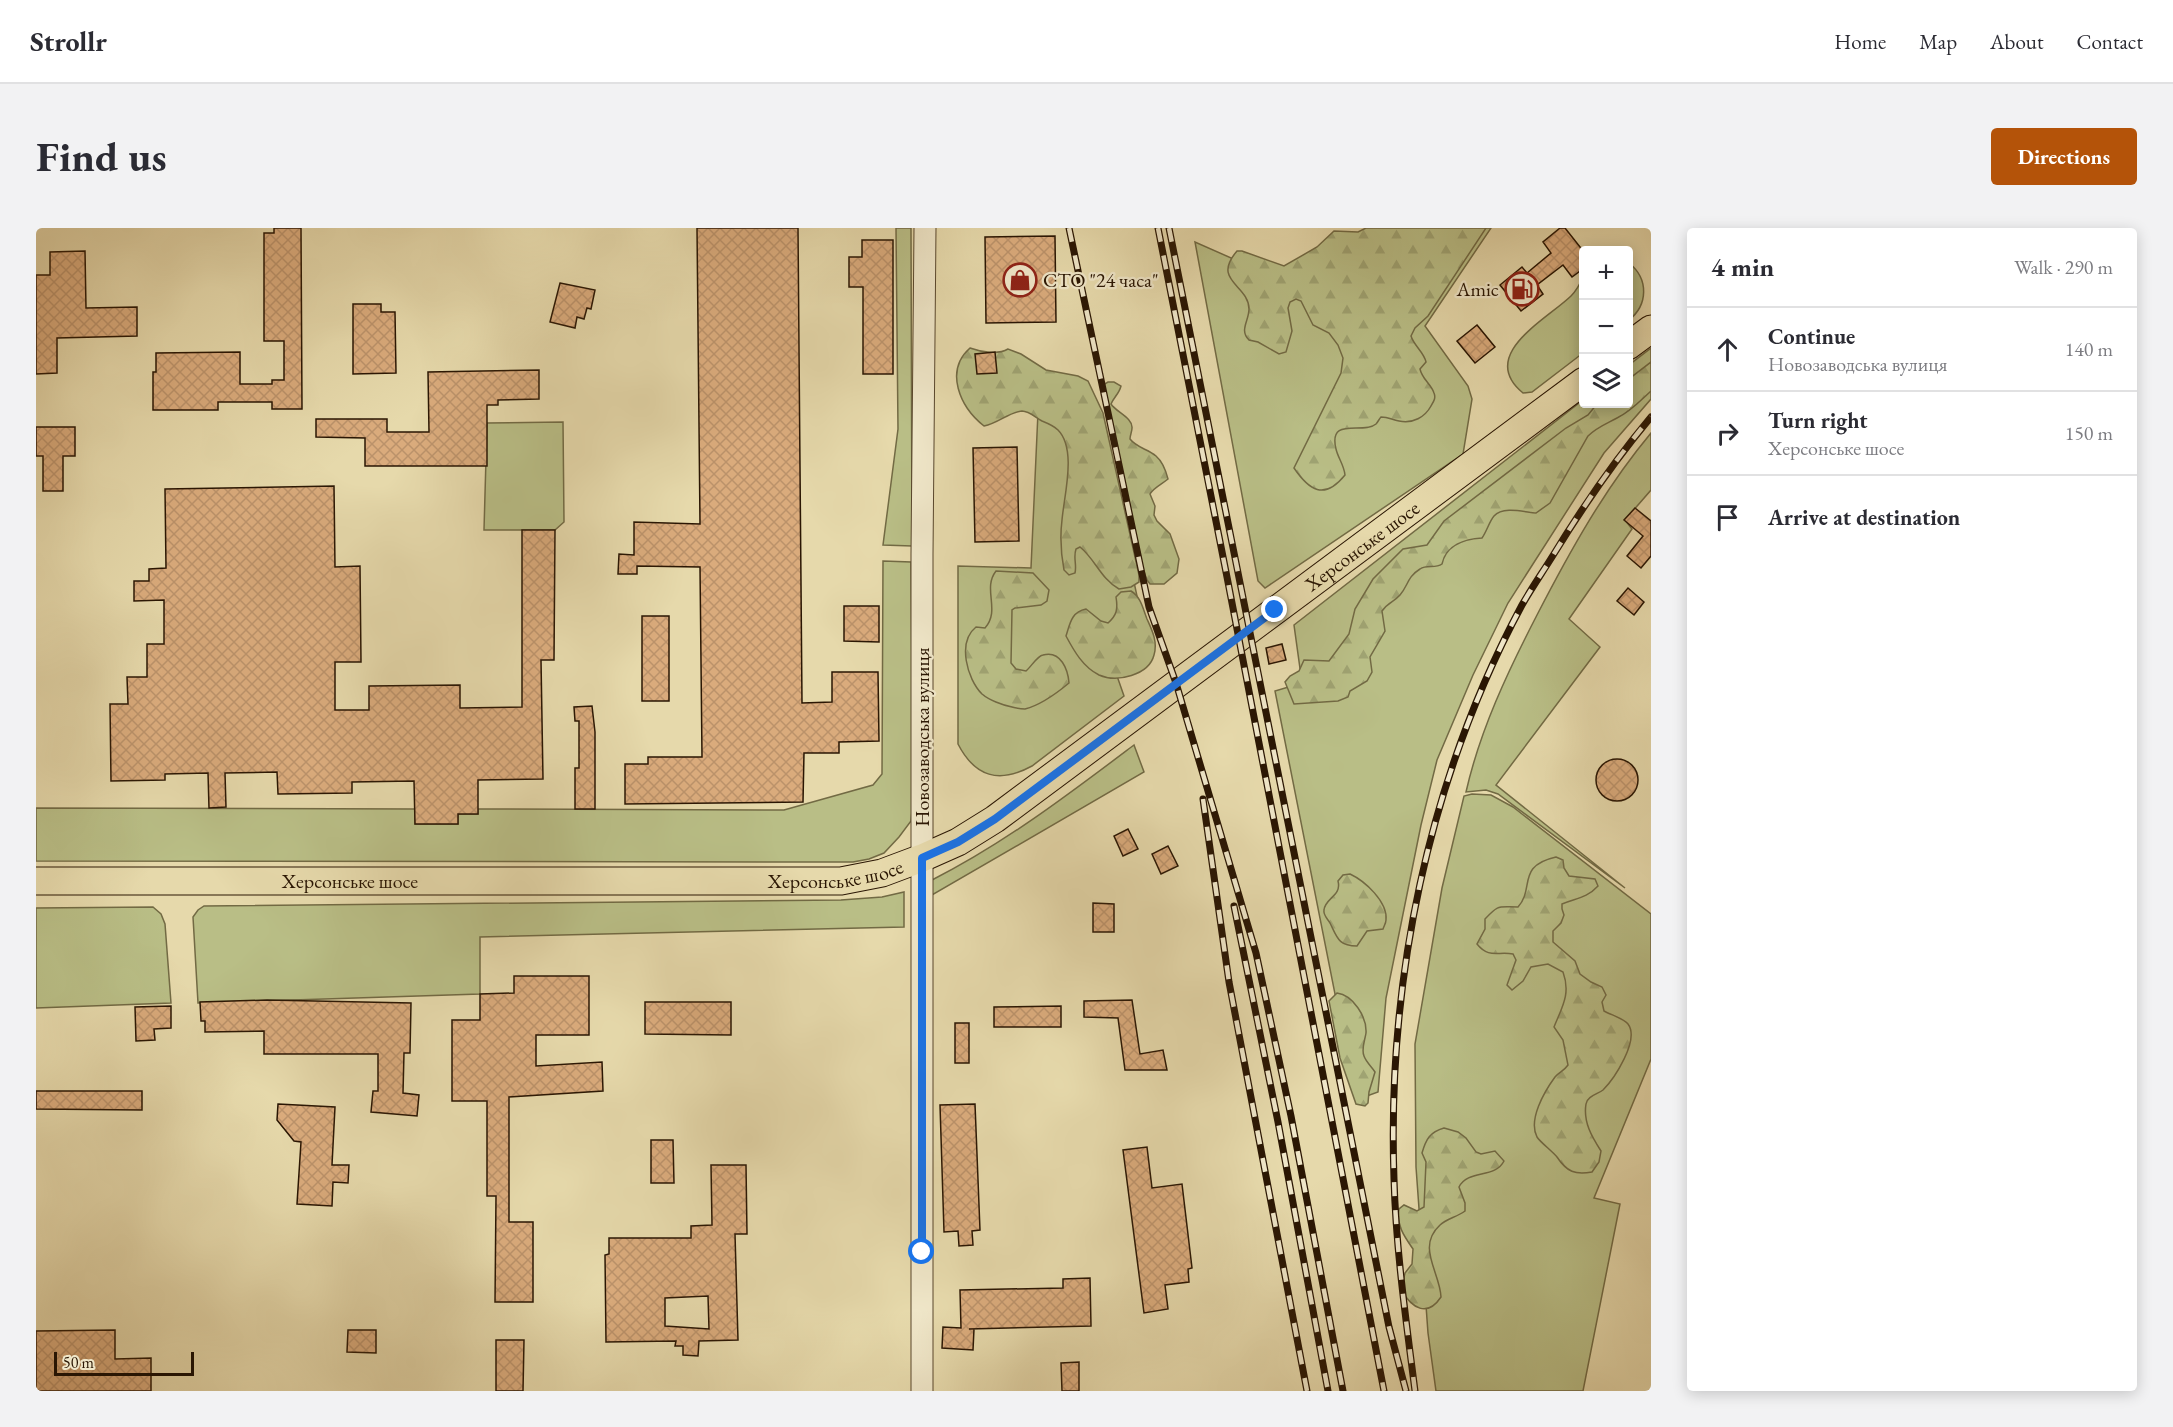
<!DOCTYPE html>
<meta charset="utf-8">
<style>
:root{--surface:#fff;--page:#f2f2f3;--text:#2b2b33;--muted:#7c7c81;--line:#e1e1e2;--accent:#b45309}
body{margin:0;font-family:"EB Garamond",serif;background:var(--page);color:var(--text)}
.controls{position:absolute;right:18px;top:18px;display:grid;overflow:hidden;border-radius:6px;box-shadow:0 3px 15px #0003}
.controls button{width:54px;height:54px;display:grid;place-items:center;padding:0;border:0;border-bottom:2px solid var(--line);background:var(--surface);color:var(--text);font:30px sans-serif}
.scale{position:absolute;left:18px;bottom:15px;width:140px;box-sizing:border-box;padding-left:6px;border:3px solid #2a1603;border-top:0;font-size:16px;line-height:21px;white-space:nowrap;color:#2a1603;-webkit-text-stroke:4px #efe6c8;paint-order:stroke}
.stop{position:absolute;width:18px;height:18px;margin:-14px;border:4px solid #1a73e8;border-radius:50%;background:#fff}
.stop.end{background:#1a73e8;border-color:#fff;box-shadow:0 2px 6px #0008}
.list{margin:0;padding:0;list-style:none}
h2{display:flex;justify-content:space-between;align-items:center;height:78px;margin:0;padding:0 24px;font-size:26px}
h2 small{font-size:20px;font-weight:400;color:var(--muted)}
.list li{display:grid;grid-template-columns:39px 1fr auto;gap:18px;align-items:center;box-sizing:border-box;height:84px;padding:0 24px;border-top:2px solid var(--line)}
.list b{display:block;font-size:22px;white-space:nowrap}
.list p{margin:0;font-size:20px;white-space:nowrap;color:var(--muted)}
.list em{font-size:20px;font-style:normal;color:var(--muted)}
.icon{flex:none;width:33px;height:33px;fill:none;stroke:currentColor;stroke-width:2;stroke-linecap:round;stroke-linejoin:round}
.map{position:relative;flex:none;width:1615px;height:1163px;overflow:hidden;border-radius:6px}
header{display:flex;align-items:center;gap:36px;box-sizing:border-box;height:84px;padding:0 30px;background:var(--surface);border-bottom:2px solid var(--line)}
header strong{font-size:28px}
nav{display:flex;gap:33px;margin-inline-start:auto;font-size:21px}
.intro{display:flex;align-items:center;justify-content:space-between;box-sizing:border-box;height:144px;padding:0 36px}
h1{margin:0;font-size:42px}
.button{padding:15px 27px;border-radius:6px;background:var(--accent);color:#fff;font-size:21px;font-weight:700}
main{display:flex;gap:36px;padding:0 36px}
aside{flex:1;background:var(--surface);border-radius:6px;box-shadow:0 3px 15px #0003}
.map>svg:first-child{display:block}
.green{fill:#b9be86;stroke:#726a44;stroke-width:1.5}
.forest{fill:url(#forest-firs);stroke:#726a44;stroke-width:1.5}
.building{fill:url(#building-cross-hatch);stroke:#2a1603;stroke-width:1.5;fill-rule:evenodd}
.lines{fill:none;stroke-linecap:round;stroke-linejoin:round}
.minor-casing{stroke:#59472d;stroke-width:23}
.major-casing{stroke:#2a1603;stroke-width:29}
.minor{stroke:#efe6c8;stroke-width:21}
.major{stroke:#e6d9ab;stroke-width:27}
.rail-casing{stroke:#2a1603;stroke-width:7}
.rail{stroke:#efe6c8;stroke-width:4.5;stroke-dasharray:14;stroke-linecap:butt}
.route{stroke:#1a73e8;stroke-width:8}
.labels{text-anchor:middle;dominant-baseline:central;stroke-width:4.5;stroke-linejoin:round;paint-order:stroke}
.poi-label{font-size:20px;fill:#2a1603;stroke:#efe6c8;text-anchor:start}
.street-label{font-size:20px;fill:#2a1603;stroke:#efe6c8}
</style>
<header>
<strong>Strollr</strong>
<nav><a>Home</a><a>Map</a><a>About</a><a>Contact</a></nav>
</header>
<div class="intro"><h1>Find us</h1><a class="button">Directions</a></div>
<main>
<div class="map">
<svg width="1615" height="1163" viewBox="0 0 1615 1163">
<defs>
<pattern id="forest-firs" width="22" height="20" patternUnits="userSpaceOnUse" patternTransform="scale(1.5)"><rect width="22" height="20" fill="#b9be86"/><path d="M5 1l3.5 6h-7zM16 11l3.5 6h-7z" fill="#9fa372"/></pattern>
<pattern id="building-cross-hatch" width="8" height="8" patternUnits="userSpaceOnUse" patternTransform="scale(1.5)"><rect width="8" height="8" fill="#daab7c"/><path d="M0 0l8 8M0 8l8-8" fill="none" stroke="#bb926a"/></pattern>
</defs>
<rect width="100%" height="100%" fill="#e6d9ab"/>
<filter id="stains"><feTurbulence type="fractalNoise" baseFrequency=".00333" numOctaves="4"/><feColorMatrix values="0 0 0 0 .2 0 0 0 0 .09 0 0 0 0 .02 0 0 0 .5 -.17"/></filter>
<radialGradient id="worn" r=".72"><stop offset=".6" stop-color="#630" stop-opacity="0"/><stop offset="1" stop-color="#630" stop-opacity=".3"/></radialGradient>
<g class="green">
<path d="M860,0H875L876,318L847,317L862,201Z"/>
<path d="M1364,0H1455L1389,98L1432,158L1436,171L1427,226L1229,360L1222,353L1159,14L1281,68Z"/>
<path d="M1593,35C1613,51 1612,77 1593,92Z"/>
<path d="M1547,49V125L1496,164L1487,165C1441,127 1510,92 1535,68C1540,63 1544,56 1547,49Z"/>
<path d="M1615,120V171L1568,225L1472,375L1437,447L1401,532L1385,597L1350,770L1342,864L1320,872L1239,463L1266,455L1258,397L1547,172L1548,176H1592L1593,137Z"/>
<path d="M1059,171L1108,401L1073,425L1088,468L996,538C963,556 939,549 922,516V338L995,340L1002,184Z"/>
<path d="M527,194L528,294L519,302H448L451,195Z"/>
<path d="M1615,205V262L1589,292L1596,301L1533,391L1564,419L1460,557L1589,660L1462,566L1450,562L1430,564C1444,502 1472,443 1501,387C1534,323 1569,260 1615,205Z"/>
<path d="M847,333L875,334L877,572L875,593L863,609L848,625L833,631L817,634L0,633V580L379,581V596H422V586H442V581L748,582L837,557L846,546Z"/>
<path d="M1098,517L1108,544L896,667V652C969,615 1033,566 1098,517Z"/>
<path d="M1436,566L1455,567L1477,579L1615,686V831L1558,970L1584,976L1547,1163H1400L1392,1105L1380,939L1379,816L1406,660L1428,568Z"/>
<path d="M868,664V699L444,709V766L162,775L157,689L162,682L168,678L805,672L846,669Z"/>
<path d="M117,679L125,686L129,696L135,775L0,780V680Z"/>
</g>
<g class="forest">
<path d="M1330,0H1450L1392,88L1379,100L1375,108C1378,118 1388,124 1390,134L1384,141C1386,151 1395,156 1398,165C1400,170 1398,173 1395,178C1389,189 1377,196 1363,193C1356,192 1353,189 1345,189C1343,191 1342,194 1340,196C1327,207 1292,188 1300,221C1302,230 1308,237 1309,247C1288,273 1273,262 1258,240L1305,145L1307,130L1302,117L1293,105L1277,97L1265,73L1260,71L1254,74L1252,80L1256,103L1250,124L1243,126L1222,114L1213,112C1203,102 1213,93 1213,81C1213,57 1175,53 1201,23H1206L1248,38L1281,19L1298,3L1322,4Z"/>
<path d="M934,120C945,124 962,127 972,121L985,126L1010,142L1042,148L1052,153L1067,185L1103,347V354L1095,359L1083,361C1065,351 1059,331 1044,319L1040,321C1037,330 1041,336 1039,345L1033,347L1028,342C1025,326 1024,308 1026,292C1028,268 1041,221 1022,202C1018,198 1011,195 1006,193C999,189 993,183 986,183C973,184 963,195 948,198C924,179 908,143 934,120Z"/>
<path d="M1615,134V163C1604,173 1594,184 1581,190C1570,196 1561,199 1552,208L1514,275L1500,285C1488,284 1467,278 1458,288C1453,294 1451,303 1446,310C1429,311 1410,317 1406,336C1399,341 1391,336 1384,341C1371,349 1372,358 1364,367C1358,374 1352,374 1346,383L1349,403L1334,429L1336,444L1331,453L1314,463L1312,469L1302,473L1258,476L1249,454L1254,448L1263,443L1268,432L1293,433L1313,406L1319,381L1337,351L1367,321L1391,317L1408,293L1530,200L1552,187L1561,176H1592L1593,151Z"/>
<path d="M1072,154H1078L1085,158C1083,166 1078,169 1075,176C1080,184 1097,190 1096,200C1096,204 1094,207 1094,211C1101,220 1112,221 1120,228C1127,234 1130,243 1132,251C1126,256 1117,260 1114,266L1119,278L1118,287L1121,293L1134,306L1143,331L1141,345L1128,356H1114L1111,352L1107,341L1067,157Z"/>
<path d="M960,343L997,345L1013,362L1011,373L1005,377L979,380L976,382L975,435L980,441L990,443C995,439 1001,428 1007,427C1025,422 1032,442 1033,455C1021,465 1005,477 989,481C985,481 980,480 976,479C966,477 953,472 946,466C931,451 921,414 940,399L949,400C965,382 946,361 960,343Z"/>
<path d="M1095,363C1105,369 1107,381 1111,391C1116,402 1122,414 1118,427C1113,447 1081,455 1063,447C1047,439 1038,423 1030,408C1034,396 1035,384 1050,381L1065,393L1072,395C1081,387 1082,381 1080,369L1085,364Z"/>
<path d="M1520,629L1527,632L1528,640L1533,648L1559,651L1562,658C1551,670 1541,670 1526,676V681L1528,687L1525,695L1517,703V714L1539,733L1544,746L1555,754L1566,759L1570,767L1566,774L1568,783C1575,787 1587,790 1592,796C1604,812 1578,851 1567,862C1562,866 1551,868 1550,876C1547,894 1556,909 1565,923L1563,934L1556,944C1539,947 1531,944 1521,929C1516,923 1504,914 1501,909C1492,892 1508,864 1519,849C1523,844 1528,843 1532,837L1527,812L1518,799C1526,779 1535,766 1527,744L1512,736L1495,739L1487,753L1476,762L1471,757L1480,732L1477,726C1462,723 1453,731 1441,716L1449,701V691C1463,676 1462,679 1482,679C1499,660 1480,638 1520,629Z"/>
<path d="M1314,646C1329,653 1352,674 1350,692C1350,695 1348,698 1347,701L1331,703L1321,718C1302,718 1301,709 1294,695C1291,690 1287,687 1288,682C1289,670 1306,668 1302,653L1307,647Z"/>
<path d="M1301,765C1317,767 1331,789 1330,805C1329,812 1325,821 1328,828C1330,834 1336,839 1339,844L1333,864L1332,875L1329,878L1320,876L1304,830L1293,773Z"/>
<path d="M1408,900L1422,904L1430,910L1440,924L1445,926L1459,923L1468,933C1459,951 1432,941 1423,959L1429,975V983C1421,989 1410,991 1404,997C1380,1019 1404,1044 1405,1069C1391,1090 1376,1080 1365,1062L1369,1045L1376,1036L1377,1021C1368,1008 1360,997 1363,981L1368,977L1381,983L1388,979L1390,934L1386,925C1390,911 1394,904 1408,900Z"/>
</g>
<g class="building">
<path d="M238,0H265L266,181H236V174H182V182H117V144H120V125L204,124V156H236V152H248V113H228V5H238Z"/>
<path d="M661,0H762L766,475L796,474V444H842L843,513L803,514V525H768L767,574L589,576V536H612V529H666L664,339L601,338V346H582L583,326L598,327V294L664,296Z"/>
<path d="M1524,0H1529L1548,24V40L1536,49L1527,37L1501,57L1507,66L1485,83L1464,57L1486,39L1491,45L1515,25L1507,14Z"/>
<path d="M1019,8L1020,94L950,95L949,9Z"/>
<path d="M826,12H857V146H827V59H813V29H826Z"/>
<path d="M49,23L50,80L101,79V108L21,110V145L0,146V47H14V24Z"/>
<path d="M524,55L559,62L555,81L551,80L548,91L541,89L539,100L514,94Z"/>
<path d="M317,76H345V84H359L360,145L317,146Z"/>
<path d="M1441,97L1459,119L1439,135L1421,113Z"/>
<path d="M959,124L961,145L941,146L939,126Z"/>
<path d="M503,142V171L462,172V177H451V238H329V210L280,209V191H351V204H393L392,144Z"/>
<path d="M0,199H39V228H27V263H7V228H0Z"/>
<path d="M981,219L983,313L939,314L937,220Z"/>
<path d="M298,258L299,339L324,338L325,434H299V482H333V458L424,457V480L486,479V302H519L518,432H505L507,551L442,552V586H422V596H379L378,553L316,554V565L242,566L241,544L189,545L190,579L173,580L172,545L129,546V552L75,553L74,476H92L91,449H111V416H128V372L98,373V353H113V341L130,340L129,261Z"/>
<path d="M1599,280L1615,293V328L1605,340L1591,328L1607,308L1588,292Z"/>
<path d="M1592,360L1608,374L1598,387L1581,373Z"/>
<path d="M808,378H843V414L808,413Z"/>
<rect x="606" y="388" width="27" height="85"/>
<path d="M1246,416L1250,432L1233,436L1230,420Z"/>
<path d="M556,478L559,504V581H539V540H543V493H539L538,479Z"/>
<circle cx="1581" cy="552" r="21"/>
<path d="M1092,601L1102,621L1087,628L1078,608Z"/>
<path d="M1132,618L1142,638L1125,646L1116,626Z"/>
<path d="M1057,675L1078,676V704H1057Z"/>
<path d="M478,748H553V807H500V838L566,834L567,863L473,869V994H497V1074H459L460,968H451V873H416V792H444V766L478,765Z"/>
<path d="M231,772L375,775L374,825H368L367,865L383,867L381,888L335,884L337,863H342V826H228V803L169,804V793H165L164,774Z"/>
<path d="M1096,772L1104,826L1127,822L1131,842H1089L1082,790L1048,789V773Z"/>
<path d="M609,774H695V807L609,806Z"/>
<path d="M135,778V800L118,801L119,812L100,813L99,779Z"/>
<path d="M1025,778V799H958V779Z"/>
<rect x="919" y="795" width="14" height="40"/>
<path d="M0,863H106V882L0,881Z"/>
<path d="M242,876L299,879L296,937H313L312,955L297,954L296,978L261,976L265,914L258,913L241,892Z"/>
<path d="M939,876L944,1002L936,1003L937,1017L923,1018L922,1003L908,1004L904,877Z"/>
<path d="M615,912H637L638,955H615Z"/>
<path d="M1111,919L1116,960L1146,956L1156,1040L1152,1041L1153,1054L1129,1057L1132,1081L1108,1085L1087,922Z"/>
<path d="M675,937H710L711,1006H699L702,1112L663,1113L662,1128L647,1127V1118H639L640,1113L570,1114L569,1027L573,1026V1010H655V998L676,997ZM672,1068L673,1101L629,1098V1070Z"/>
<path d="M1054,1050L1055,1098L933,1101H938L937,1122L906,1120L907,1099L925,1100L924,1062L1027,1060V1051Z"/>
<path d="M79,1102V1131L115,1130V1163H0V1103Z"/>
<path d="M312,1102H340V1125L311,1124Z"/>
<path d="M460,1112H488L487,1163H460Z"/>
<path d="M1043,1134V1163H1026L1025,1135Z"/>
</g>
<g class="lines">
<g class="minor-casing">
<path id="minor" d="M886,1163V327L889,0"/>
</g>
<g class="major-casing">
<g id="major">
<path d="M1592,118L1615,101"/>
<path id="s1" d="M0,653H805L846,645L886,630L922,614L959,591L1548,153"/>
</g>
</g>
<use href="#minor" class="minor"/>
<use href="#major" class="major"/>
<g class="rail-casing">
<g id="rail">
<path d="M1033,0L1113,379L1140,455L1220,725L1255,888L1307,1163"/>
<path d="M1122,0L1191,349L1348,1163"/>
<path d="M1133,0L1353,1099L1370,1163"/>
<path d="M1167,571L1193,754L1271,1163"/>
<path d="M1198,678L1242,894L1292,1163"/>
<path d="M1379,1163C1370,1092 1360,1022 1358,951C1351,753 1392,552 1486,377C1495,361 1506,345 1516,329C1546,280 1578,233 1615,189"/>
</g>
</g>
<use href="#rail" class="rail"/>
</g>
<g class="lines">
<path class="route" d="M886,1024V630L922,614L959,591L1239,382"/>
</g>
<defs>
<g id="shop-ring" transform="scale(1.725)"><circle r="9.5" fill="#efe6c8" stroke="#8f2418" stroke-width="1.5"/><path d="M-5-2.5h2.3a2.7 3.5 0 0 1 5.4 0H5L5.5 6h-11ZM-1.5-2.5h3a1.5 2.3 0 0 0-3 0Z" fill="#8f2418"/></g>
<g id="fuel-ring" transform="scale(1.725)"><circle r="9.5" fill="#efe6c8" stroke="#8f2418" stroke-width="1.5"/><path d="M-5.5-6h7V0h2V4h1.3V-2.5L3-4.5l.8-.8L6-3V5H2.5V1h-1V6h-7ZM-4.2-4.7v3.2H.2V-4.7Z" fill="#8f2418"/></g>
</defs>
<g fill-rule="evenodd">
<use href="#shop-ring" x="984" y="52"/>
<use href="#fuel-ring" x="1486" y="61"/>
</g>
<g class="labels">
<g class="poi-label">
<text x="1007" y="52">СТО "24 часа"</text>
<text x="1463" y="61" text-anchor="end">Amic</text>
</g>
<g class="street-label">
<text stroke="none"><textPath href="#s1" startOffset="1430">Херсонське шосе</textPath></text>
<text transform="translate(886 509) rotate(-90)">Новозаводська вулиця</text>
<text stroke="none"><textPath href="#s1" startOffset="800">Херсонське шосе</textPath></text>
<text stroke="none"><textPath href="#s1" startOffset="314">Херсонське шосе</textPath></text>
</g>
</g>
<rect width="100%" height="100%" filter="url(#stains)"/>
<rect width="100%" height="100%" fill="url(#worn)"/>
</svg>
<div class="controls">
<button>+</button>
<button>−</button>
<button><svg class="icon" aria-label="layers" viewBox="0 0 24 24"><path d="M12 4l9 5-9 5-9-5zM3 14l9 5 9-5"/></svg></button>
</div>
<div class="scale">50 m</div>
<div class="stop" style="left:886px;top:1024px"></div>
<div class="stop end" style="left:1239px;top:382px"></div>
</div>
<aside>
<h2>4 min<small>Walk · 290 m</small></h2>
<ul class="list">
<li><svg class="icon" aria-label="ahead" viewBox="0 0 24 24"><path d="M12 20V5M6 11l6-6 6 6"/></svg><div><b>Continue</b><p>Новозаводська вулиця</p></div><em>140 m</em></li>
<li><svg class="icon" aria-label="right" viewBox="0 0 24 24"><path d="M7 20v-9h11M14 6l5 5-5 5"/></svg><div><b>Turn right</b><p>Херсонське шосе</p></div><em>150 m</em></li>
<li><svg class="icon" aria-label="arrive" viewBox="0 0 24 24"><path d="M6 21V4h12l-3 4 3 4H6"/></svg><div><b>Arrive at destination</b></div></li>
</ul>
</aside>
</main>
